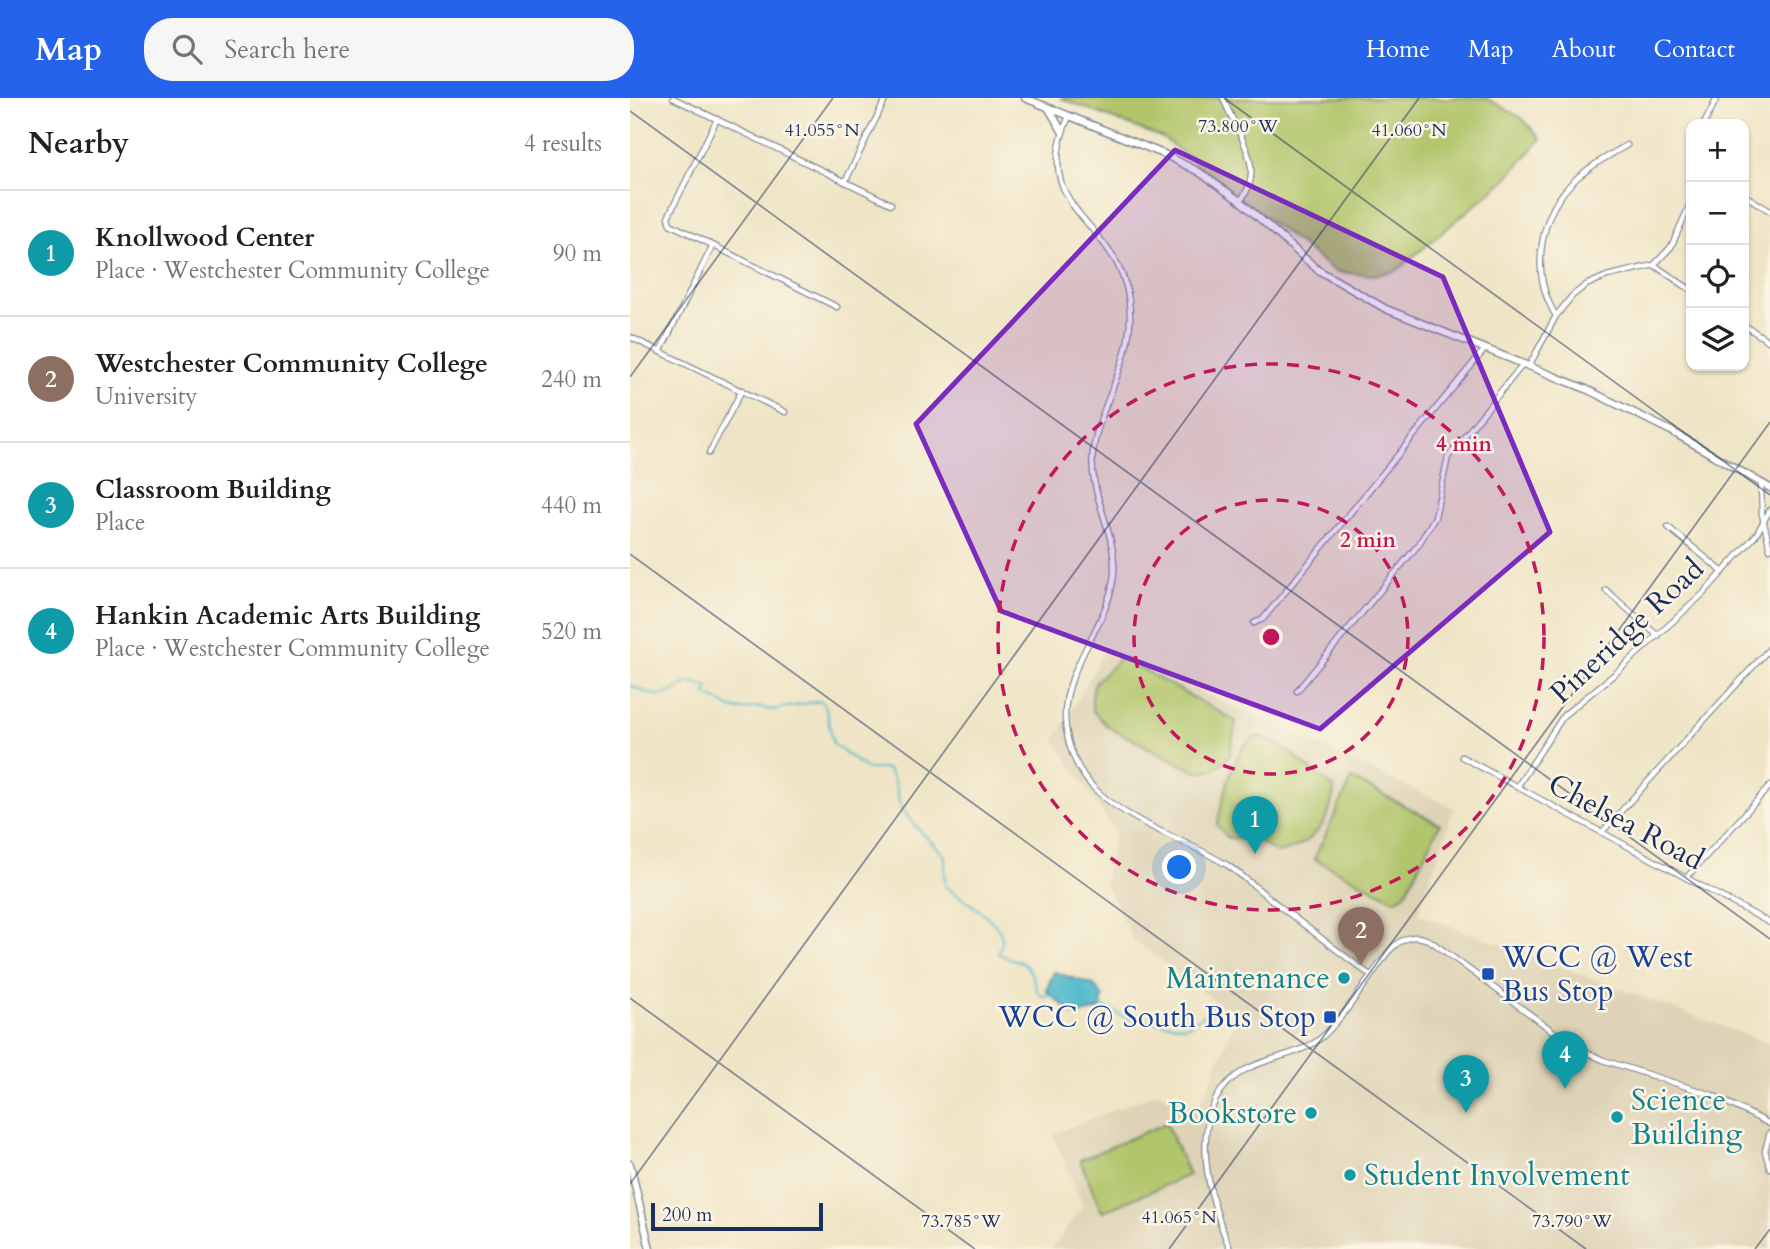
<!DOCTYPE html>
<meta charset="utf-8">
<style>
:root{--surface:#fff;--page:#f6f6f6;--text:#202124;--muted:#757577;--line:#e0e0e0;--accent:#2563eb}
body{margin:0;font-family:Cardo,serif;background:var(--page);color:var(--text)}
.controls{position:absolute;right:21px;top:21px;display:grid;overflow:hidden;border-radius:14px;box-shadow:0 2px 5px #0004}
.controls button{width:63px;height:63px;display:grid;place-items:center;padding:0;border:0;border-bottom:2px solid var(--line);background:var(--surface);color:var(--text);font:35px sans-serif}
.scale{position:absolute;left:21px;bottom:18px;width:172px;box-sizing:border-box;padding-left:7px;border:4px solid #1b2f5e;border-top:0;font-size:19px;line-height:24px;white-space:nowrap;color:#1b2f5e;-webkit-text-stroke:5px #fcf5e5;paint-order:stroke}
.you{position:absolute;left:550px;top:770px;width:24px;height:24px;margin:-18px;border:5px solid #fff;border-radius:50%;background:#1a73e8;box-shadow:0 0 0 10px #1a73e833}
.badge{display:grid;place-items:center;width:46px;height:46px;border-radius:50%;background:var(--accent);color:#fff;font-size:23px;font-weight:700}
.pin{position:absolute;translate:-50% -58px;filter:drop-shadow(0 2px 4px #0008)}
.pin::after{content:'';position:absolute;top:37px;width:24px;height:21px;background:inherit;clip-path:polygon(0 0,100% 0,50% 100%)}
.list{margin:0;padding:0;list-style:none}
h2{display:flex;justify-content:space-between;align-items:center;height:91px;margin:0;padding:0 28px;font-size:30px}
h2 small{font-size:23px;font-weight:400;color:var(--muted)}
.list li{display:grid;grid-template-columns:46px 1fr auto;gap:21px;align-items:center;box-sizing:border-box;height:126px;padding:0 28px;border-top:2px solid var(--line)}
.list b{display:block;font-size:26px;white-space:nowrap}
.list p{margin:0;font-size:23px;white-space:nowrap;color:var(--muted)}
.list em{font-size:23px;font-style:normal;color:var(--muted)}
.icon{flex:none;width:38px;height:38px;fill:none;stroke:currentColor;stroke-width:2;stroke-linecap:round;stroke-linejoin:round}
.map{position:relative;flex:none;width:1140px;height:1151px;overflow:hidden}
header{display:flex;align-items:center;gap:42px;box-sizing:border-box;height:98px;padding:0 35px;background:var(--accent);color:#fff}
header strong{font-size:33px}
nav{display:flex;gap:38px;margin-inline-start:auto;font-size:24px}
.search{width:490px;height:63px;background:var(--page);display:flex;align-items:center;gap:18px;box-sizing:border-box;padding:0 24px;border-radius:28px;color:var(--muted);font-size:26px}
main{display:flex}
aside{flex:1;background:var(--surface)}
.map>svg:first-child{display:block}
.built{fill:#ded3b6}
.grass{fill:#b1c56a;stroke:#667a64;stroke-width:2}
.water{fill:#4fb9cc;stroke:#357495;stroke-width:2}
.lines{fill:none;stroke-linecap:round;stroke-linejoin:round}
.stream{stroke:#4fb9cc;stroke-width:2}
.street-casing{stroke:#858a92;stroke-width:7}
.secondary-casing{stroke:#858a92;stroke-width:9}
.street{stroke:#fff;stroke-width:4.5}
.secondary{stroke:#fff;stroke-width:6}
.marked{fill:#7b2cbf;fill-opacity:0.2;stroke:#7b2cbf;stroke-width:5;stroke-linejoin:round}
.ticks{fill:none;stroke:#1b2f5e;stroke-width:2;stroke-opacity:0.45}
.ring{fill:none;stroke:#c2185b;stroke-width:3.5;stroke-dasharray:12 9}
.transit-dot{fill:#1a4fb4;stroke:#fcf5e5;stroke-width:2.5}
.culture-dot{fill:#0f9aa8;stroke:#fcf5e5;stroke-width:2.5}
.labels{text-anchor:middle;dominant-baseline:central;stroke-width:5;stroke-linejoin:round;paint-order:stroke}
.street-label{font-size:30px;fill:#1b2f5e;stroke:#fcf5e5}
.transit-label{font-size:30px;fill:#164399;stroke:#fcf5e5;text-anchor:start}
.culture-label{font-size:30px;fill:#0d838f;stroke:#fcf5e5;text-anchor:end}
.ticks-label{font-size:18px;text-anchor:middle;fill:#1b2f5e;stroke:#fcf5e5;stroke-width:5;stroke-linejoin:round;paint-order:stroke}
.centre{fill:#c2185b;stroke:#fcf5e5;stroke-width:3.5}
.ring-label{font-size:21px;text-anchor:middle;font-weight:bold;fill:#c2185b;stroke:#fcf5e5;stroke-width:5;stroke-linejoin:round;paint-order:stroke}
</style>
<header>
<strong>Map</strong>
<div class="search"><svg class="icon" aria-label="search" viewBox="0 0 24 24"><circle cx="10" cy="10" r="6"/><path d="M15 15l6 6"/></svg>Search here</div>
<nav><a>Home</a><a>Map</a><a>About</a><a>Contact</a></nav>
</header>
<main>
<aside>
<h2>Nearby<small>4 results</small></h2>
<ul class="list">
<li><span class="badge" style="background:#0f9aa8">1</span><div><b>Knollwood Center</b><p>Place · Westchester Community College</p></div><em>90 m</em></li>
<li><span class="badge" style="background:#8d6e63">2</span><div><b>Westchester Community College</b><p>University</p></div><em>240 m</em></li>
<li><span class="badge" style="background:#0f9aa8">3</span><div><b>Classroom Building</b><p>Place</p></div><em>440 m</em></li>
<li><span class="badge" style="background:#0f9aa8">4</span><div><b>Hankin Academic Arts Building</b><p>Place · Westchester Community College</p></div><em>520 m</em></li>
</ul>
</aside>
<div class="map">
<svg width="1140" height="1151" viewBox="0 0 1140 1151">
<rect width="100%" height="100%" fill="#fcf5e5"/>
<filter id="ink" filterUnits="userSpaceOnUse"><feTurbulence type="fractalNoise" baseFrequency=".0143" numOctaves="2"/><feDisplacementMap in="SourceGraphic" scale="14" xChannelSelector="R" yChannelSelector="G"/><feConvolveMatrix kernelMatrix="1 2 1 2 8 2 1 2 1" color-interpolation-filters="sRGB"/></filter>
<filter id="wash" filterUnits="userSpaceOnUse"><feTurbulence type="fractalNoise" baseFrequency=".00686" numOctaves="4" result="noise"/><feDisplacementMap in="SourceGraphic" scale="28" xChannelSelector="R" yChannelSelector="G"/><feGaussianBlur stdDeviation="1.57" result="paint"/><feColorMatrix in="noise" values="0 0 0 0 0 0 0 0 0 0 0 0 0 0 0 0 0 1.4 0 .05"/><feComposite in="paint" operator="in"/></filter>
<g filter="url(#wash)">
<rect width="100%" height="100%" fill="#efe5c6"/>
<path class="built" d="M476,550L824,710L788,816L1140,946V1151H421L453,1108L423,1036L529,994L568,1013L607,919L504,842L474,786L485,735L425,642Z"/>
<g class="grass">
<path d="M430,0H856L893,21L911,41L875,82L766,173L745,177L706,174L533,40Z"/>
<path d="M490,559L606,623L600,657L584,672L566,674L478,629L462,612C460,573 473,584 490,559Z"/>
<path d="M631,638L657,652L704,690C701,725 682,748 647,755L623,740H598L587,727C593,704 603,640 631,638Z"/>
<path d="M722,681L810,726L775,796L765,802L684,761Z"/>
<path d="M536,1025L559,1077L472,1114L450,1062Z"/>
</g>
<path class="water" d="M424,874L464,887L473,899L470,912L445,917L416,893Z"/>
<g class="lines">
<g class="stream">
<path d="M0,587C30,601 31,601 59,584L78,589L76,596L101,610L112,612L128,609L141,612L190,603L195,606L203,646L237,671H257C268,684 265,698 273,712C284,729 301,743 315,758V788C327,799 376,823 372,845C371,849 369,851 368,855C376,861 388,861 395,867C405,875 403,889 411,898H423"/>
<path d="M471,908L497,920L556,928L586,910"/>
</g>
</g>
</g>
<g filter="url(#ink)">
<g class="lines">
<g class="street-casing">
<g id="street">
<path d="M43,0L261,106"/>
<path d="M593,0C606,34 638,70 610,103"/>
<path d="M439,18C394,119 499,121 500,217C501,267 469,306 463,354C458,396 486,432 484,474C481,525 434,567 435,619C436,647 447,675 468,694C504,727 557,742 597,767C615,779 631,794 648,807C678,830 709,854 740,877"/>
<path d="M87,21L38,119L40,126L207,209"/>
<path d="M1074,26L1087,0"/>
<path d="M215,84L256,0"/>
<path d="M1114,97L1140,113"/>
<path d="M1024,167L1061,192"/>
<path d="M926,218C899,174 909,114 947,80C963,66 980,57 997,47"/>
<path d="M1114,227L1140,244"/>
<path d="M0,239L155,314"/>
<path d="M30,254L82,149"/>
<path d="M899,268L926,218L942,198L956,187L977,178L1024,167L1041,149L1061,104"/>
<path d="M79,355L112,292"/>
<path d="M1131,386L1132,416L1140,451"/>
<path d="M1038,429L1093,474"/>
<path d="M976,492L1028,538"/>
<path d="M624,525L633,521L855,251"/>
<path d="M667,593L789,446L805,419L818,359L893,266"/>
<path d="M832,659L1140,825"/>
<path d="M887,689L934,617L986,575L1073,496L1126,437L1140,412"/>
<path d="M972,734L1140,550"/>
<path d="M1056,780L1140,688"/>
<path d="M1140,1034L1135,1053L1140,1070"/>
<path d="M600,1151C578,1098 552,1007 615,972C637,960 663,958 684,945C707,931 740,878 758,854C771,840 784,834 802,844L943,948L973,962L1082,997L1140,1026"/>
</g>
</g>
<g class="secondary-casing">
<g id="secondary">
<path d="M395,0L536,57L569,74L610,103L688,172L756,211L956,291L1041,333L1140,390"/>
<path d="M419,11L432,33"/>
<path d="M0,1066L20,1151"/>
</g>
</g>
<use href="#street" class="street"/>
<use href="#secondary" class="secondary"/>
</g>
</g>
<path class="marked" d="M545,52L813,179L920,434L690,631L371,513L286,326Z"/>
<path class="ticks" d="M594,0L1140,397M0,13L1140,841M0,279L203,0M0,456L956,1151M0,900L345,1151M0,1086L789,0M539,1151L1140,324M1125,1151L1140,1131"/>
<g class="ring">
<circle cx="641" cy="539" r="137"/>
<circle cx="641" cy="539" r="273"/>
</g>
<g class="transit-dot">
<rect x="851" y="869" width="14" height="14" rx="3.5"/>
<rect x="693" y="912" width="14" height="14" rx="3.5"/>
</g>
<g class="culture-dot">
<circle cx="714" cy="880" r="7"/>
<circle cx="681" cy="1015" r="7"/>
<circle cx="987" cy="1019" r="7"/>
<circle cx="720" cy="1077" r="7"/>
</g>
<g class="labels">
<g class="street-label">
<text transform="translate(997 533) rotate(-43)">Pineridge Road</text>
<text transform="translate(996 724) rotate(28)">Chelsea Road</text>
</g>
<g class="transit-label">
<text x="872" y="859">WCC @ West<tspan x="872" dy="34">Bus Stop</tspan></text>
<text x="686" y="919" text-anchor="end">WCC @ South Bus Stop</text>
</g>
<g class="culture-label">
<text x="700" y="880">Maintenance</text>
<text x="1001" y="1002" text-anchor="start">Science<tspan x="1001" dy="34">Building</tspan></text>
<text x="667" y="1015">Bookstore</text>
<text x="734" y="1077" text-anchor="start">Student Involvement</text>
</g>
</g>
<g class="ticks-label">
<text x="608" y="34">73.800°W</text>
<text x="779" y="38">41.060°N</text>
<text x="192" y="38">41.055°N</text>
<text x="549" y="1125">41.065°N</text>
<text x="331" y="1129">73.785°W</text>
<text x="942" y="1129">73.790°W</text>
</g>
<circle cx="641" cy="539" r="10" class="centre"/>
<g class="ring-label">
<text x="834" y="353">4 min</text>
<text x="738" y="449">2 min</text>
</g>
</svg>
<div class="controls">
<button>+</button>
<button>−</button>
<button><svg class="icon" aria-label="locate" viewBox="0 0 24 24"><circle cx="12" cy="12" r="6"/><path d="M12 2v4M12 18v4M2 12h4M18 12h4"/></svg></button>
<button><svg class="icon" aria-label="layers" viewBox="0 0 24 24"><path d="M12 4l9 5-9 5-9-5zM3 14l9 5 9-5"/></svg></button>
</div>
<div class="scale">200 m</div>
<div class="you"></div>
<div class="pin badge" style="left:625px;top:756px;background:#0f9aa8">1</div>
<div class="pin badge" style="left:731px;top:867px;background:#8d6e63">2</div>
<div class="pin badge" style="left:836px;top:1015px;background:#0f9aa8">3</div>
<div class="pin badge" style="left:935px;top:991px;background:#0f9aa8">4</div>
</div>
</main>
